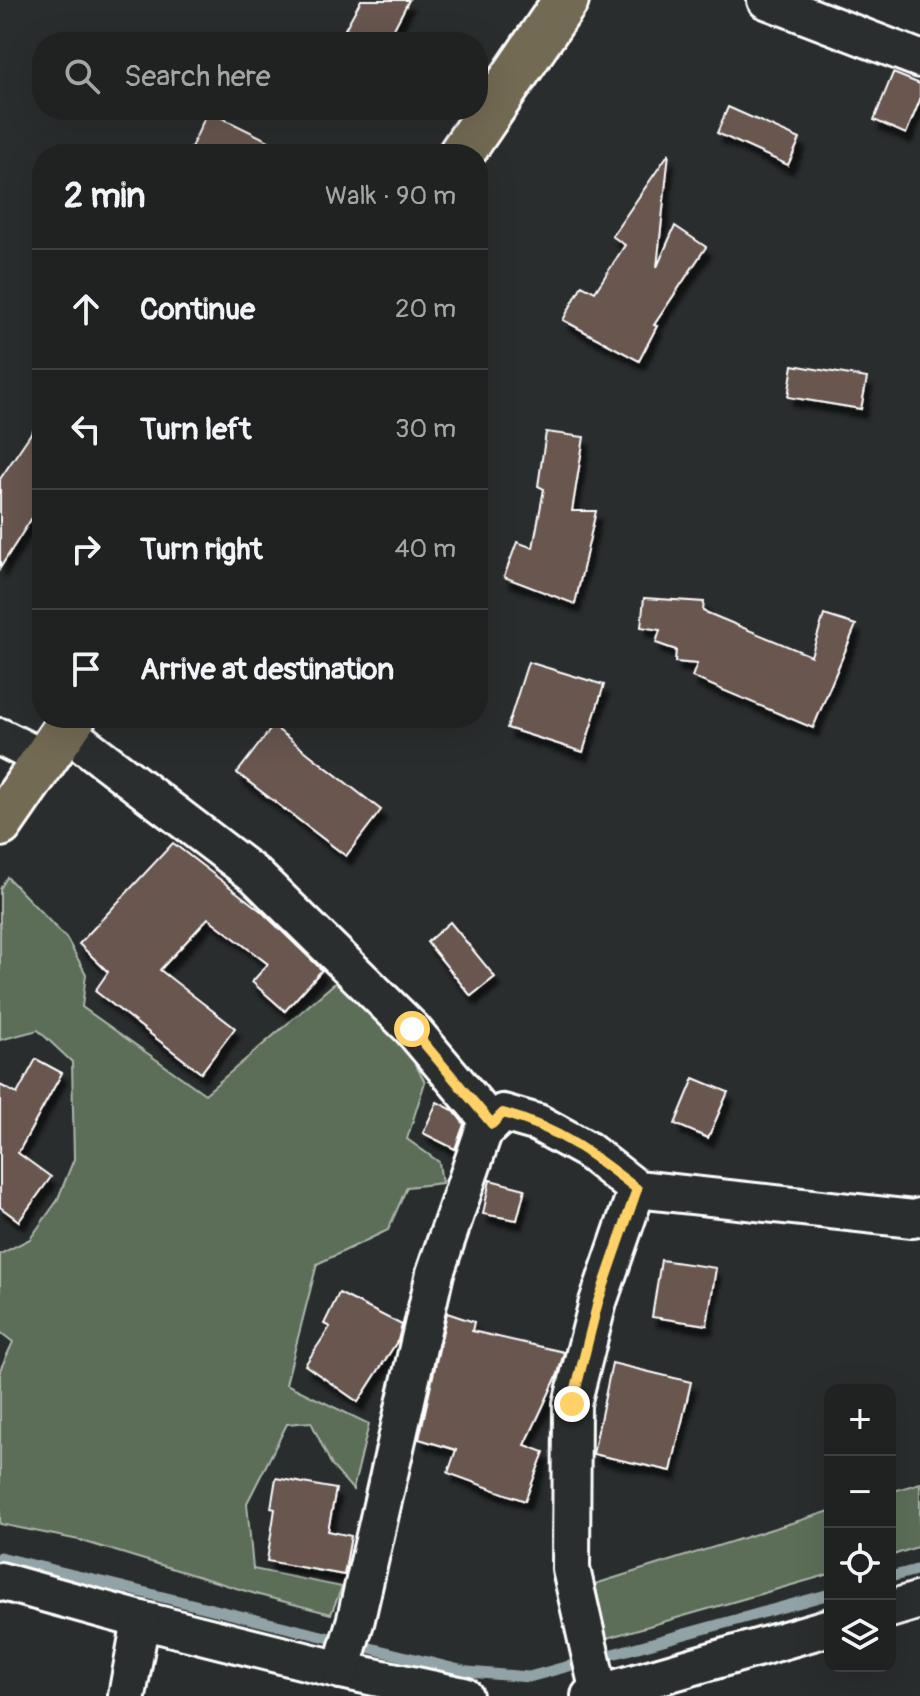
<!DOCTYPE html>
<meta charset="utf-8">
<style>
:root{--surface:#202222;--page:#2d2f2f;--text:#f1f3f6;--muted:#a2a4a5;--line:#3d3f40}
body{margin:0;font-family:Pangolin,sans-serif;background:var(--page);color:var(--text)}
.controls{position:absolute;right:24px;bottom:24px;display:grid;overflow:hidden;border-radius:16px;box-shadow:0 8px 32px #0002}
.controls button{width:72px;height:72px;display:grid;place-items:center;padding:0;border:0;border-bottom:2px solid var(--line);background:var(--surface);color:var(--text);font:40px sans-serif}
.stop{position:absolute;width:24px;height:24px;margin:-18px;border:6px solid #ffd166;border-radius:50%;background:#fff}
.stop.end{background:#ffd166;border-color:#fff;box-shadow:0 2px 8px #0008}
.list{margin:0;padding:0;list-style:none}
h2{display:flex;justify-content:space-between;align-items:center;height:104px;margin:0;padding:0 32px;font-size:34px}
h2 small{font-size:26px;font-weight:400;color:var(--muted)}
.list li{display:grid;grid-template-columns:52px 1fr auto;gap:24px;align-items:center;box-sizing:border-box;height:120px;padding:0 32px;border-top:2px solid var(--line)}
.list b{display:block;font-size:30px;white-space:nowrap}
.list em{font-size:26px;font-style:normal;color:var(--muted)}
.icon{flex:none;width:44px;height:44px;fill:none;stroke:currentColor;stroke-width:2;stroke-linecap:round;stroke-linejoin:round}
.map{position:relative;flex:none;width:920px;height:1696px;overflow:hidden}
.search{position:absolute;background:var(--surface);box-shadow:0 8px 32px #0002;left:32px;top:32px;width:456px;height:88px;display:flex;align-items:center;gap:20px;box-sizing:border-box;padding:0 28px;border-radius:32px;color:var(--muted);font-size:30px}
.panel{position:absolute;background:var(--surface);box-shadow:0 8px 32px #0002;left:32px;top:144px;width:456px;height:584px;border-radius:32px}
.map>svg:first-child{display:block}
.green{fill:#5b6e58;stroke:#adb6ac;stroke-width:2}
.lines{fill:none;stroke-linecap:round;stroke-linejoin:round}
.stream{stroke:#91a3a6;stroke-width:11}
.building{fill:#675650;stroke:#fff;stroke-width:2;filter:url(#shadow)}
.street-casing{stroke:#fff;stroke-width:42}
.highway-casing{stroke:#fff;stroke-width:50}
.street{stroke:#2a2d2e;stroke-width:36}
.highway{stroke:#736b52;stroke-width:44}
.route{stroke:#ffd166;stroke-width:10}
</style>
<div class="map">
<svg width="920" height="1696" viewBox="0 0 920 1696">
<defs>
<filter id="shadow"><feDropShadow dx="5" dy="9" stdDeviation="2" flood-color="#0009"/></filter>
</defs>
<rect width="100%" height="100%" fill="#2a2d2e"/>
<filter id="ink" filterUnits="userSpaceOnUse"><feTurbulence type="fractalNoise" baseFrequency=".0125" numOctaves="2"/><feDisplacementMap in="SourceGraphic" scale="16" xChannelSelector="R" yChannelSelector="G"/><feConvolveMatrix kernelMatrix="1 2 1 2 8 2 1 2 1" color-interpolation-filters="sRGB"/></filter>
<g filter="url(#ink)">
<g class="green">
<path d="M7,877L67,939L86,974L82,1007L205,1094L342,977L411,1056L425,1082L407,1139L439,1162L442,1183L407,1187L388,1230L317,1264L286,1384L369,1424L353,1490L332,1466L311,1422L287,1424L247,1503L253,1569L342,1587L331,1614L259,1595L79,1540L0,1524V1370L13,1342L0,1332V1254L30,1239L57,1201L74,1159L72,1062L38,1030L0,1040V889Z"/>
<path d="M920,1483V1546L890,1556V1492Z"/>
<path d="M830,1511V1574L607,1638L595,1584Z"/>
</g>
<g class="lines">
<g class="stream">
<path d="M0,1557L468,1672L529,1677L830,1594"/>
<path d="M890,1577L920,1569"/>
</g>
</g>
<g class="building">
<path d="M361,0H409L387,42H370L345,29Z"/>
<path d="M893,73L920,84V100L906,134L874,120Z"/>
<path d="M728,107L800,139L788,165L717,133Z"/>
<path d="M208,111L295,154H188Z"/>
<path d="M669,153L657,267L675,226L706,247L654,325L657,326L639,361L563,320L582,285L595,292L625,245L612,236Z"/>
<path d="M793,365L867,378L861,409L788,397Z"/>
<path d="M42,417V502L0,568V479Z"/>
<path d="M546,432L584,437L572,511H596L575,604L504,577L517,542L533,548L544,489L538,486Z"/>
<path d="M644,598L704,602L703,611L811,656L824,615L856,625L813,728L692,677L697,664L675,662L676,650L656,643L660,630L641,627Z"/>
<path d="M528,662L604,685L583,752L507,728Z"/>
<path d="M273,726L381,810L346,856L237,773Z"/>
<path d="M173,843L261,911L322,970L285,1011L252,982L268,964L208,918L160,970L235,1028L201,1073L95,991L108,972L79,944Z"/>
<path d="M450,922L495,977L471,996L427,942Z"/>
<path d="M36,1059L62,1073L18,1153L51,1177L19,1221L0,1207V1085L17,1094Z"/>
<path d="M694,1078L728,1092L708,1138L675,1124Z"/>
<path d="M437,1102L453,1110L464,1124L455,1149L423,1133Z"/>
<path d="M490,1180L525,1189L517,1220L483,1214Z"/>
<path d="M661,1260L716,1268L707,1325L652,1317Z"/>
<path d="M339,1293L402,1325L398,1340L358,1402L305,1365L330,1327L324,1324Z"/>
<path d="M447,1313L474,1322L472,1331L564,1352L558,1374L525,1445L544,1452L525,1501L448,1473L456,1450L419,1439Z"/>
<path d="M612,1363L691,1382L671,1471L593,1454Z"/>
<path d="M276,1478L336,1489L328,1531L351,1536L344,1575L267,1561L275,1509L271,1508Z"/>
</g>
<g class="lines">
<g class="street-casing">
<g id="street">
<path d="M766,0L920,59"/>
<path d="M65,730L255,875L412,1029L492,1124"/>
<path d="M0,737L44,759"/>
<path d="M0,1581L141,1620L341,1670L464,1696"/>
<path d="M890,1609L920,1600"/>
<path d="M341,1670L356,1619L435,1273L483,1133L503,1113L538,1123L587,1150L637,1189L913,1219L920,1217"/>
<path d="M599,1693L571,1569L572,1404L598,1302L637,1189"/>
<path d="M127,1696L141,1620"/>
<path d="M590,1696L830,1627"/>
</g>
</g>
<g class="highway-casing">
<g id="highway">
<path d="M461,154L566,0"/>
<path d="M0,824L73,718"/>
</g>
</g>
<use href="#street" class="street"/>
<use href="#highway" class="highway"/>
</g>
</g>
<g class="lines" filter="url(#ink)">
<path class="route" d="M412,1029L492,1124L503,1113C560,1129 591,1153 637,1189L598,1302L572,1404"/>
</g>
</svg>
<div class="controls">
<button>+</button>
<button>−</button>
<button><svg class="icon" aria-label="locate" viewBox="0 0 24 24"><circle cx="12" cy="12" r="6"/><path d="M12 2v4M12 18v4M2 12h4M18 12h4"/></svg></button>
<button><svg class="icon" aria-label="layers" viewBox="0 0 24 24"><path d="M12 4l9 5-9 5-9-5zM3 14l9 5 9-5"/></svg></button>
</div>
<div class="stop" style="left:412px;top:1029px"></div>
<div class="stop end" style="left:572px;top:1404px"></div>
<div class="search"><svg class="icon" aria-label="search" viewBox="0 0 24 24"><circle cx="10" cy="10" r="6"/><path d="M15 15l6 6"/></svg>Search here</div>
<section class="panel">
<h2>2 min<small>Walk · 90 m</small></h2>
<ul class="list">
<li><svg class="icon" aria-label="ahead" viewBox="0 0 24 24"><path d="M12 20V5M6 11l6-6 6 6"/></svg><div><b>Continue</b></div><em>20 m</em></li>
<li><svg class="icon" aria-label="left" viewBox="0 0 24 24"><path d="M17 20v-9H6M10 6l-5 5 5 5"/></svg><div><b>Turn left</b></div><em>30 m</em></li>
<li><svg class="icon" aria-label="right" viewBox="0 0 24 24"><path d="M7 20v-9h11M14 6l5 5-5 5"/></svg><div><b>Turn right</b></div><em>40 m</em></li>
<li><svg class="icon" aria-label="arrive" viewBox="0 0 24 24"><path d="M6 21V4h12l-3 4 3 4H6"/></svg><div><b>Arrive at destination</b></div></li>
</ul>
</section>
</div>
